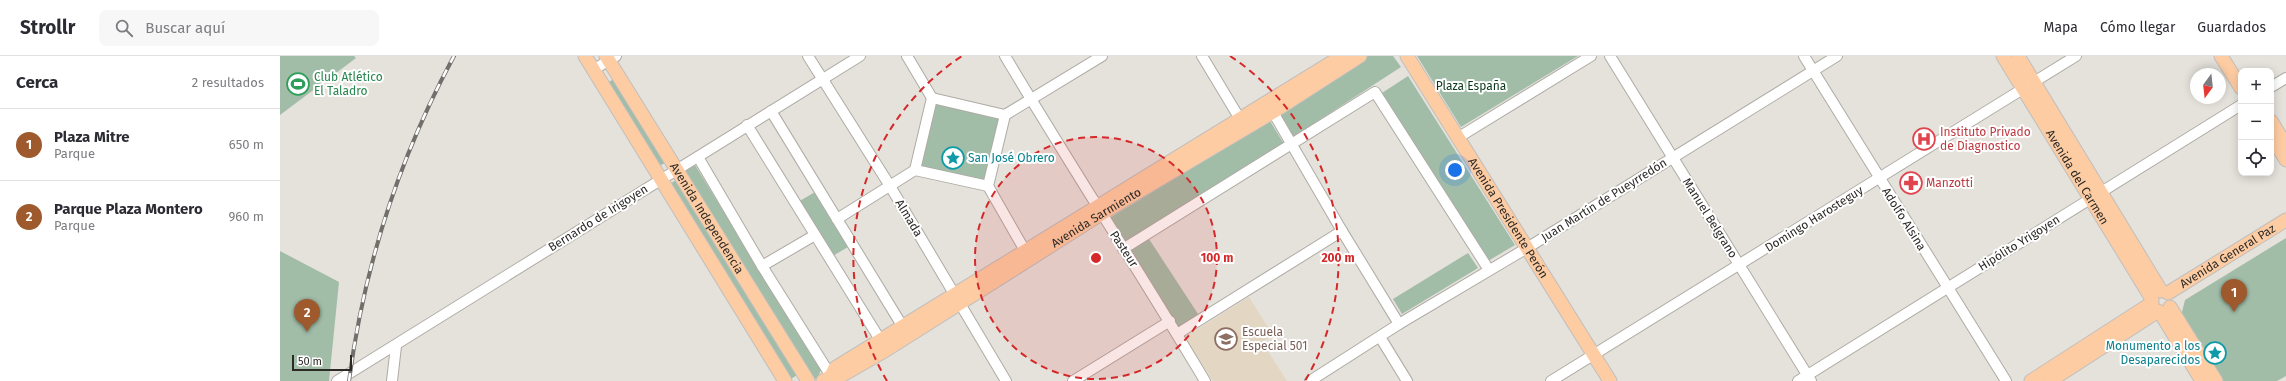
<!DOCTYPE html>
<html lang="es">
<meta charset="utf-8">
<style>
:root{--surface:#fff;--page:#f7f7f7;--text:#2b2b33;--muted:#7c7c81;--line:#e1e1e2;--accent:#9e592d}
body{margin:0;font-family:"Fira Sans",sans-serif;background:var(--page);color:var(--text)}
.controls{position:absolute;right:12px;top:12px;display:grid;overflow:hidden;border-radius:8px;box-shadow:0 2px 10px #0003}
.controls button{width:36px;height:36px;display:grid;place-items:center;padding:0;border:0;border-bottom:1px solid var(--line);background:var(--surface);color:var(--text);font:20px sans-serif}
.compass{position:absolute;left:1910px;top:12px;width:36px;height:36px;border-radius:50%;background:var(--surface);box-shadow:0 2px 10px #0003;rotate:195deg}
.scale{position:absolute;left:12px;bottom:10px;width:60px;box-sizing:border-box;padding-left:4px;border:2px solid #2b2a27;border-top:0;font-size:11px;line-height:14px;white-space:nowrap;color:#2b2a27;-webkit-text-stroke:3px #fff;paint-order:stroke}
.you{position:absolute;left:1175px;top:114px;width:14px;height:14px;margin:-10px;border:3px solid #fff;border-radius:50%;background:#1a73e8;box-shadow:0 0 0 6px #1a73e833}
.badge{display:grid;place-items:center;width:26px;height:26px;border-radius:50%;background:var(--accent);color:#fff;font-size:13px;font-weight:700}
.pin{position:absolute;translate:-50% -33px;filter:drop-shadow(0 1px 2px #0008)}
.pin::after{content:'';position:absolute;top:21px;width:14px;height:12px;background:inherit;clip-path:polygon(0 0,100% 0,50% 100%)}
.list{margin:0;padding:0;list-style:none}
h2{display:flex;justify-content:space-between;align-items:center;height:52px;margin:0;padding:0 16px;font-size:17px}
h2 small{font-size:13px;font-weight:400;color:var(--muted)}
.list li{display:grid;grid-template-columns:26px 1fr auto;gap:12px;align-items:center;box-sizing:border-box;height:72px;padding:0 16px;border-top:1px solid var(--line)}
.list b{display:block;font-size:15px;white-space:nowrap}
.list p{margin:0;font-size:13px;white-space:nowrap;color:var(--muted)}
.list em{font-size:13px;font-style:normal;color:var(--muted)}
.icon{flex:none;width:22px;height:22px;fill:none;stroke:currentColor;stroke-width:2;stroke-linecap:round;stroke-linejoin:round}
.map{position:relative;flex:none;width:2006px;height:325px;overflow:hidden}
header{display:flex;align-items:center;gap:24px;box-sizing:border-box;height:56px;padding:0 20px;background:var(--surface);border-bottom:1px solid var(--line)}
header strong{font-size:19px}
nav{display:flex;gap:22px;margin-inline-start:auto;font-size:14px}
.search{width:280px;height:36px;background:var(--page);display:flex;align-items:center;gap:10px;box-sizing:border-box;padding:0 14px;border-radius:8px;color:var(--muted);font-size:15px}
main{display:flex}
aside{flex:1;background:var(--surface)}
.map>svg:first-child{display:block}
.education{fill:#e3d6c2}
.green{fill:#a1bda8}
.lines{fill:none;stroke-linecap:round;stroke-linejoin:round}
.minor-casing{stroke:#afaba5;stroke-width:12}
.major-casing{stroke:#bfbfbe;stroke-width:15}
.minor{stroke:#fff;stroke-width:10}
.major{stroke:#fecca3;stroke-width:13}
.rail-casing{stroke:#716f6b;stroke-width:4}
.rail{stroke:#fff;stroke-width:2.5;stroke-dasharray:8;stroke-linecap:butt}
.ring{fill:none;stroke:#d62828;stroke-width:2;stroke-dasharray:7 5}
.labels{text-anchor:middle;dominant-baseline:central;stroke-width:4;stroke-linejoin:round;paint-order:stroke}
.leisure-label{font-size:12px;fill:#27864d;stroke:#fff;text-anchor:start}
.park-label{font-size:12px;fill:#0b381c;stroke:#fff}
.health-label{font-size:12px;fill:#be3a42;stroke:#fff;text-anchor:start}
.culture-label{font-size:12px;fill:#0d838f;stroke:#fff;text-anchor:start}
.street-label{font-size:12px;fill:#2b2a27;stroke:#fff}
.education-label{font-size:12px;fill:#785e54;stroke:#fff;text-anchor:start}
.centre{fill:#d62828;stroke:#fff;stroke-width:2}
.ring-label{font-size:12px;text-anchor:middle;font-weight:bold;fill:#d62828;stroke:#fff;stroke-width:4;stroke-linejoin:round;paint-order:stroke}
</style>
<header>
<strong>Strollr</strong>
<div class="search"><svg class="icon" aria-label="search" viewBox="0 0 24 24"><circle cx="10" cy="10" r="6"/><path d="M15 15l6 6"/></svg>Buscar aquí</div>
<nav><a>Mapa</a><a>Cómo llegar</a><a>Guardados</a></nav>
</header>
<main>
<aside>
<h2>Cerca<small>2 resultados</small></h2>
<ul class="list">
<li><span class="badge">1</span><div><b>Plaza Mitre</b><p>Parque</p></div><em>650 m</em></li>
<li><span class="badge">2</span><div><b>Parque Plaza Montero</b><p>Parque</p></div><em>960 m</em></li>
</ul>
</aside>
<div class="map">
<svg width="2006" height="325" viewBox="0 0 2006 325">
<rect width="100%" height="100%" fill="#e5e1db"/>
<path class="education" d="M969,241L993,279L982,286L1007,325H933L905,281Z"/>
<g class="green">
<path d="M0,0H74L76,2L0,59Z"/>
<path d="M1085,0H1113L1121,11L1013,81L998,57Z"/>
<path d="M1137,0H1298L1181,71Z"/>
<path d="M1128,20L1235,189L1208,205L1102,37Z"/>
<path d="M334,23L385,107L379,110L327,27Z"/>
<path d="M657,47L718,62L719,64L705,124L641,111L640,107L654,49Z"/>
<path d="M990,65L1004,88L845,186L831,161Z"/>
<path d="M415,109L541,314L538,321L533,325L402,117Z"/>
<path d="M396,124L517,319L511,323L390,128Z"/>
<path d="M535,136L568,191L551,201L518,146Z"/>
<path d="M2006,182V320L1997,325H1942L1901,260L1905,244Z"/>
<path d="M869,183L920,261L898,273L849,196Z"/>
<path d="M0,195L59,226L49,325H0Z"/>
<path d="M1188,197L1198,212L1122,258L1113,243Z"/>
</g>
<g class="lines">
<g class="minor-casing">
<g id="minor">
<path d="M528,0L610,130L726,325"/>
<path d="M627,0L652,42"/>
<path d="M725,0C790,109 860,216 925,325"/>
<path d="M922,0L963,68"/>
<path d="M1330,0L1531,325"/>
<path d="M1524,0L1726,325"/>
<path d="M313,14L336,0"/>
<path d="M1991,31L2006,22"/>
<path d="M990,51L1062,175L1119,268"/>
<path d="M491,55L626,276"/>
<path d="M725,59L708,130L635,114L652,42L725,59L822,0"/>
<path d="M467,69L604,290"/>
<path d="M1179,81L1311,0"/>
<path d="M418,101L482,210L551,320"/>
<path d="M708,130L748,200"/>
<path d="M557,163L635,114"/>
<path d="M843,193L1095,36L1209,214"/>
<path d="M482,210L535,179"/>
<path d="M897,278L1062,175"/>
<path d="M1100,281L1127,325"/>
<path d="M57,325L580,0"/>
<path d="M112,325L116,290"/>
<path d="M793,325L890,265"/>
<path d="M1030,325L1119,268L1247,192L1557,0"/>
<path d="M1271,325L1796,0"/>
<path d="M1518,325L1961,49"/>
</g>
</g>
<g class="major-casing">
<g id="major">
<path d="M305,0L505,325"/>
<path id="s1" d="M326,0L528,325"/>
<path id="s2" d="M1127,0L1330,325"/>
<path id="s3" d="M1723,0L1872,243"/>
<path d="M1738,0L1881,235"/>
<path d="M1941,0L1961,32"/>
<path d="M1991,65L2004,86"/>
<path d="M1991,80L2006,104"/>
<path id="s4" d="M1888,237L2006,164"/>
<path d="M1890,251L1936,325"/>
<path d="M1880,256L1922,325"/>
<path d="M551,320L555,312L1062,0"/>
<path id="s5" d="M543,325L551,320L559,321L606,294L821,158L993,56L1080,0"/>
<path d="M1751,325L1872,247"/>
<path d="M1770,325L1878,255"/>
</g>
</g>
<use href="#minor" class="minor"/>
<use href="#major" class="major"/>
<g class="rail-casing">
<path id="rail" d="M69,325C84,210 119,102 174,0"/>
</g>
<use href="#rail" class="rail"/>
</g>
<circle cx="816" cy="202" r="121" fill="#d62828" fill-opacity=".12"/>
<g class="ring">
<circle cx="816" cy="202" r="121"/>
<path d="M607 325A242 242 0 0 1 682 0M950 0A242 242 0 0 1 1025 325"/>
</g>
<defs>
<g id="stadium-ring" transform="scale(1.15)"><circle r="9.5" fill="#fff" stroke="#2e9e5b" stroke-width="1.5"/><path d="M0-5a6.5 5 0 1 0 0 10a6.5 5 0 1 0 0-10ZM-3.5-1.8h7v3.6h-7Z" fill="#2e9e5b"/></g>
<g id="hospital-ring" transform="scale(1.15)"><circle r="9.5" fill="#fff" stroke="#e0444e" stroke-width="1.5"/><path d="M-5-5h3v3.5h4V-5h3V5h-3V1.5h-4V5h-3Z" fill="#e0444e"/></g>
<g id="sight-ring" transform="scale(1.15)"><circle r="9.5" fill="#fff" stroke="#0f9aa8" stroke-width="1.5"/><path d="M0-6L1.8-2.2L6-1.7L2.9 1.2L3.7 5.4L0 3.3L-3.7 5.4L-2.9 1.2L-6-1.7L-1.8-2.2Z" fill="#0f9aa8"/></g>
<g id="pharmacy-ring" transform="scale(1.15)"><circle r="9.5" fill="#fff" stroke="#e0444e" stroke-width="1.5"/><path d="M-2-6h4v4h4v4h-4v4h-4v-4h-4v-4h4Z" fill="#e0444e"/></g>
<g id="school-ring" transform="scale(1.15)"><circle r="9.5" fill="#fff" stroke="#8d6e63" stroke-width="1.5"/><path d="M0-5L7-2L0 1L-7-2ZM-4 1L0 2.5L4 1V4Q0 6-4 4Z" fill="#8d6e63"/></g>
</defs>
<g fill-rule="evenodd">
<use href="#stadium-ring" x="18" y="28"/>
<use href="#hospital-ring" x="1644" y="83"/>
<use href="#sight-ring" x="673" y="102"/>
<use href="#pharmacy-ring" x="1631" y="127"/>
<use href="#school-ring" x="946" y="283"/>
<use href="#sight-ring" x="1935" y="297"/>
</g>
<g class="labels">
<g class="leisure-label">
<text x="34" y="21">Club Atlético<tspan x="34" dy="14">El Taladro</tspan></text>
</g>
<g class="park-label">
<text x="1191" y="30">Plaza España</text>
</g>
<g class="health-label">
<text x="1660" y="76">Instituto Privado<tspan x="1660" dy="14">de Diagnostico</tspan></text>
<text x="1646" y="127">Manzotti</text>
</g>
<g class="culture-label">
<text x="688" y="102">San José Obrero</text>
<text x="1920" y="290" text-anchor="end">Monumento a los<tspan x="1920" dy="14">Desaparecidos</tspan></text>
</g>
<g class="street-label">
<text stroke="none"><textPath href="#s3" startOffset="142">Avenida del Carmen</textPath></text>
<text transform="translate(1324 144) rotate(-32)">Juan Martín de Pueyrredón</text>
<text transform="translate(318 162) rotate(-32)">Bernardo de Irigoyen</text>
<text stroke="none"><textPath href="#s1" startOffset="191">Avenida Independencia</textPath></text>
<text transform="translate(629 162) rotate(59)">Almada</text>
<text stroke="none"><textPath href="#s5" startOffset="320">Avenida Sarmiento</textPath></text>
<text stroke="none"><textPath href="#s2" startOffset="191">Avenida Presidente Perón</textPath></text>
<text transform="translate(1430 162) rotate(58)">Manuel Belgrano</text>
<text transform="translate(1534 163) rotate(-32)">Domingo Harosteguy</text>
<text transform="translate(1624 163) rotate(58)">Adolfo Alsina</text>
<text transform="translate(1739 187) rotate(-32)">Hipólito Yrigoyen</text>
<text transform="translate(844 193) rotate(57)">Pasteur</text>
<text stroke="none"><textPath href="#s4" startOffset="70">Avenida General Paz</textPath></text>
</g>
<g class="education-label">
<text x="962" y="276">Escuela<tspan x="962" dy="14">Especial 501</tspan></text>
</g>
</g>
<circle cx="816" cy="202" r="6" class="centre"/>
<g class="ring-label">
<text x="937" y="206">100 m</text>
<text x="1058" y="206">200 m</text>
</g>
</svg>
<div class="controls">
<button>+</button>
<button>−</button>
<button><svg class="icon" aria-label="locate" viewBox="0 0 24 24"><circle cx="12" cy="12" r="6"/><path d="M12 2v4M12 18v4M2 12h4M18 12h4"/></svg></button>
</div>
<svg class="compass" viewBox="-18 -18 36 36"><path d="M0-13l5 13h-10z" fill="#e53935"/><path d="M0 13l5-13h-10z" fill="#7c7c81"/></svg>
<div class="scale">50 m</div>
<div class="you"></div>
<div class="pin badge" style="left:1954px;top:256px">1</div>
<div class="pin badge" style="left:27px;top:276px">2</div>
</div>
</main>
